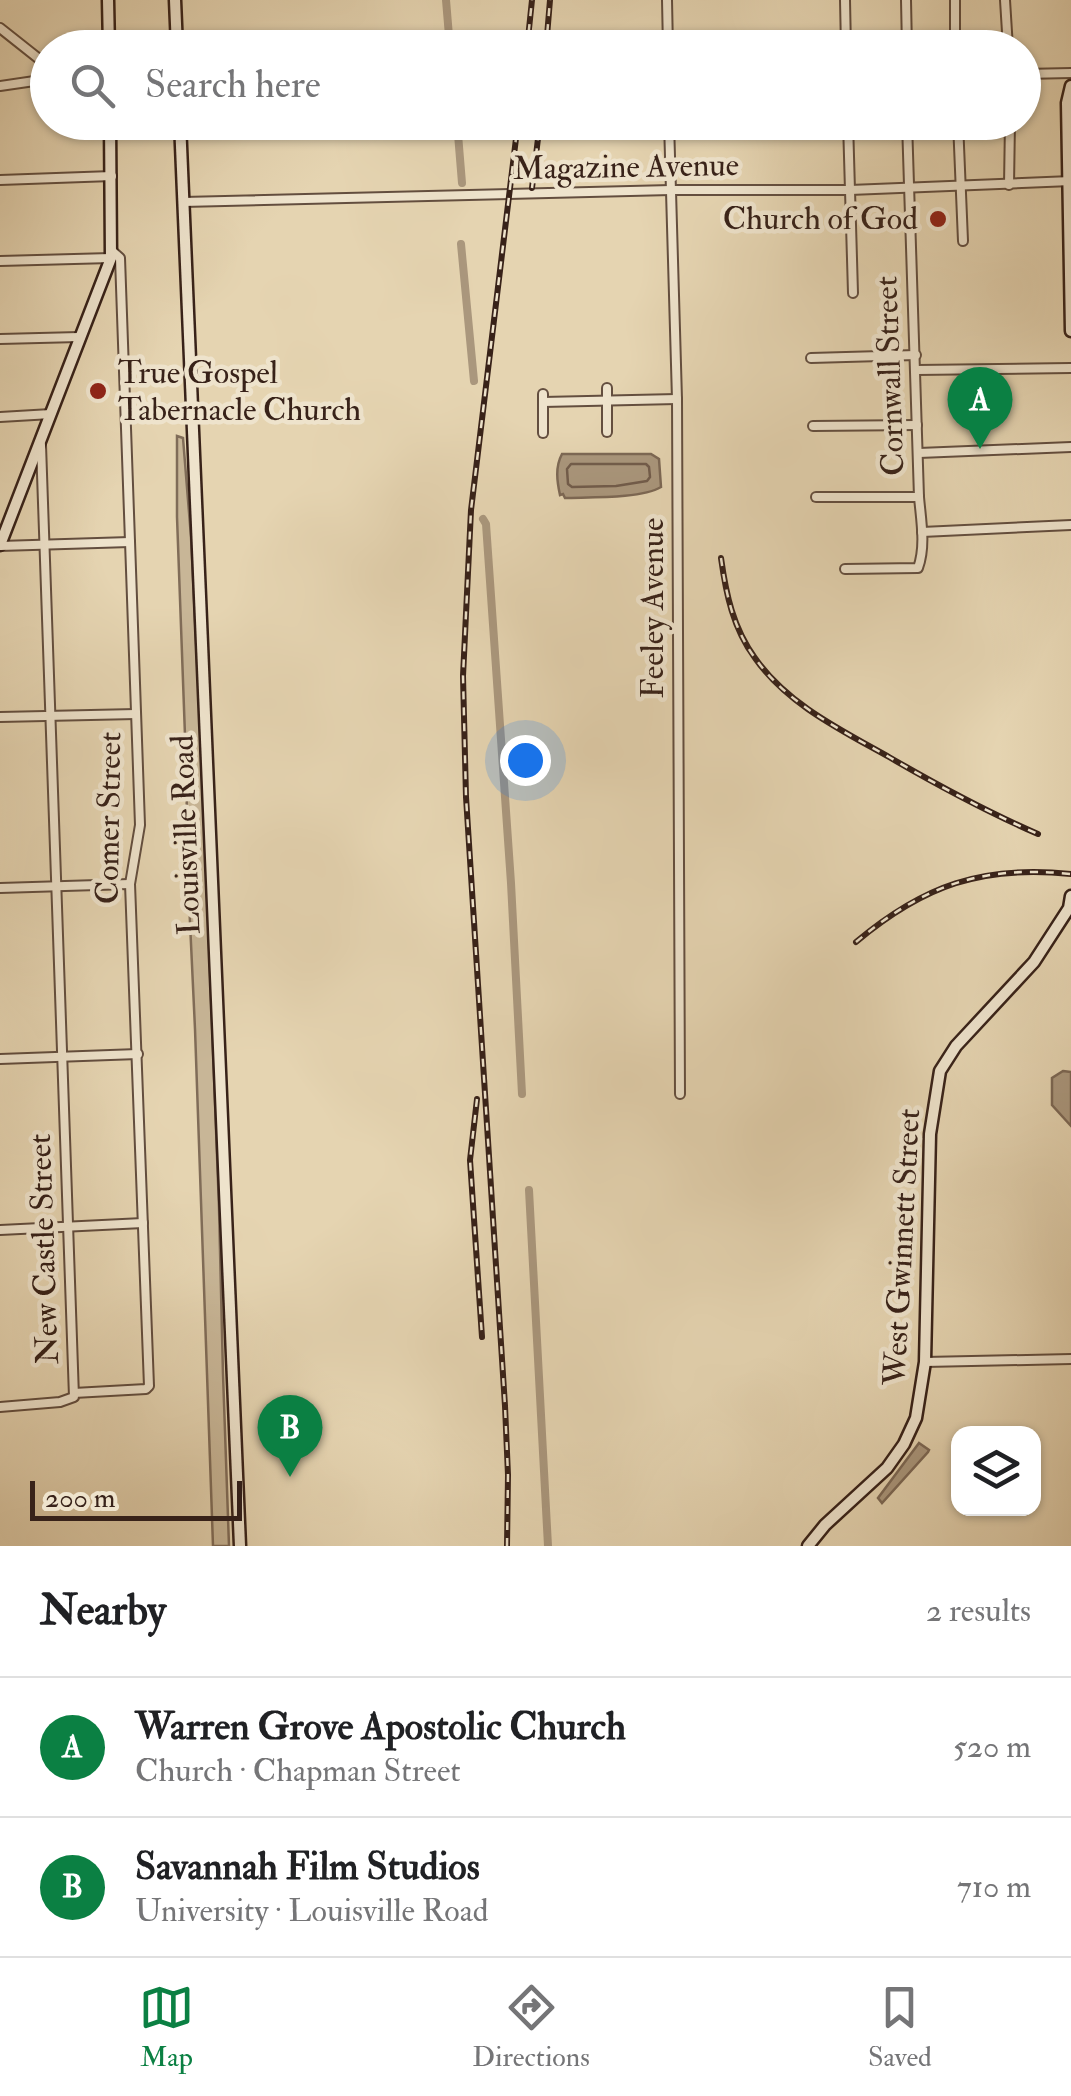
<!DOCTYPE html>
<meta charset="utf-8">
<style>
:root{--surface:#fff;--page:#f2f2f2;--text:#202124;--muted:#757577;--line:#e0e0e0;--accent:#0b8043}
body{margin:0;font-family:"IM FELL Double Pica",serif;background:var(--page);color:var(--text)}
.controls{position:absolute;right:30px;bottom:30px;display:grid;overflow:hidden;border-radius:20px;box-shadow:0 2px 8px #0004}
.controls button{width:90px;height:90px;display:grid;place-items:center;padding:0;border:0;border-bottom:2px solid var(--line);background:var(--surface);color:var(--text);font:50px sans-serif}
.scale{position:absolute;left:30px;bottom:25px;width:212px;box-sizing:border-box;padding-left:10px;border:5px solid #382219;border-top:0;font-size:28px;line-height:35px;white-space:nowrap;color:#382219;-webkit-text-stroke:8px #eee3cc;paint-order:stroke}
.you{position:absolute;left:525px;top:760px;width:35px;height:35px;margin:-25px;border:8px solid #fff;border-radius:50%;background:#1a73e8;box-shadow:0 0 0 15px #1a73e833}
.badge{display:grid;place-items:center;width:65px;height:65px;border-radius:50%;background:var(--accent);color:#fff;font-size:32px;font-weight:700}
.pin{position:absolute;translate:-50% -82px;filter:drop-shadow(0 2px 5px #0008)}
.pin::after{content:'';position:absolute;top:52px;width:35px;height:30px;background:inherit;clip-path:polygon(0 0,100% 0,50% 100%)}
.list{margin:0;padding:0;list-style:none}
h2{display:flex;justify-content:space-between;align-items:center;height:130px;margin:0;padding:0 40px;font-size:42px}
h2 small{font-size:32px;font-weight:400;color:var(--muted)}
.list li{display:grid;grid-template-columns:65px 1fr auto;gap:30px;align-items:center;box-sizing:border-box;height:140px;padding:0 40px;border-top:2px solid var(--line)}
.list b{display:block;font-size:38px;white-space:nowrap}
.list p{margin:0;font-size:32px;white-space:nowrap;color:var(--muted)}
.list em{font-size:32px;font-style:normal;color:var(--muted)}
.icon{flex:none;width:55px;height:55px;fill:none;stroke:currentColor;stroke-width:2;stroke-linecap:round;stroke-linejoin:round}
.map{position:relative;flex:none;width:1071px;height:1546px;overflow:hidden}
.search{position:absolute;background:var(--surface);box-shadow:0 2px 8px #0004;left:30px;right:30px;top:30px;height:110px;display:flex;align-items:center;gap:25px;box-sizing:border-box;padding:0 35px;border-radius:55px;color:var(--muted);font-size:38px}
.sheet{height:410px;background:var(--surface)}
nav{display:flex;justify-content:space-around;align-items:center;box-sizing:border-box;height:140px;border-top:2px solid var(--line);background:var(--surface);font-size:28px;color:var(--muted)}
nav a{display:grid;justify-items:center;gap:5px}
nav .on{color:var(--accent)}
.map>svg:first-child{display:block}
.green{fill:#c8b697;stroke:#806c58;stroke-width:2.5}
.water{fill:#aa977d;stroke:#7c6855;stroke-width:2.5}
.lines{fill:none;stroke-linecap:round;stroke-linejoin:round}
.shore{stroke:#715c4b;stroke-width:2.5}
.canal{stroke:#aa977d;stroke-width:8}
.minor-casing{stroke:#634e3f;stroke-width:12}
.secondary-casing{stroke:#382219;stroke-width:15}
.minor{stroke:#eee3cc;stroke-width:8}
.secondary{stroke:#eee3cc;stroke-width:10}
.rail-casing{stroke:#382219;stroke-width:6}
.rail{stroke:#eee3cc;stroke-width:2.5;stroke-dasharray:8;stroke-linecap:butt}
.poi-dot{fill:#8f2418;stroke:#eee3cc;stroke-width:4}
.labels{text-anchor:middle;dominant-baseline:central;stroke-width:9;stroke-linejoin:round;paint-order:stroke}
.street-label{font-size:32px;fill:#382219;stroke:#eee3cc}
.poi-label{font-size:32px;fill:#382219;stroke:#eee3cc;text-anchor:end}
</style>
<div class="map">
<svg width="1071" height="1546" viewBox="0 0 1071 1546">
<rect width="100%" height="100%" fill="#e5d4b1"/>
<filter id="stains"><feTurbulence type="fractalNoise" baseFrequency=".002" numOctaves="4"/><feColorMatrix values="0 0 0 0 .2 0 0 0 0 .09 0 0 0 0 .02 0 0 0 .5 -.17"/></filter>
<radialGradient id="worn" r=".72"><stop offset=".6" stop-color="#630" stop-opacity="0"/><stop offset="1" stop-color="#630" stop-opacity=".3"/></radialGradient>
<path class="green" d="M177,436L183,438L191,537L203,787L219,1208L223,1374L229,1546H213L195,1029L186,837L187,790L177,517Z"/>
<g class="water">
<path d="M562,454H651L659,459L661,487C641,499 589,497 565,498L563,494L560,495C557,481 555,467 562,454Z"/>
<path d="M1063,1071L1071,1072V1126L1052,1105V1078Z"/>
<path d="M919,1443L929,1450L928,1452L882,1503L878,1498Z"/>
</g>
<g class="lines">
<path class="shore" d="M571,464H646L649,467L650,477L647,481L616,486L572,487L568,484L567,469Z"/>
<g class="canal">
<path d="M446,0L450,48"/>
<path d="M457,122L462,183"/>
<path d="M461,244L474,381"/>
<path d="M483,519L486,524L511,883L522,1094"/>
<path d="M529,1190L548,1546"/>
</g>
<g class="minor-casing">
<g id="minor">
<path d="M667,0L668,48"/>
<path d="M845,0L846,48"/>
<path d="M906,0L907,48"/>
<path d="M955,0V48"/>
<path d="M1005,0L1008,48"/>
<path d="M0,28L48,66"/>
<path d="M1024,74L1071,73"/>
<path d="M0,86L48,79"/>
<path d="M669,122L677,399L680,1094"/>
<path d="M848,122L853,293"/>
<path d="M958,122L963,241"/>
<path d="M0,180L112,176"/>
<path d="M1009,185L1010,122"/>
<path d="M183,202L671,190H850L1071,181"/>
<path d="M0,261L111,258"/>
<path d="M0,339L79,337"/>
<path d="M811,358L916,355"/>
<path d="M917,370L1071,368"/>
<path d="M543,394V433"/>
<path d="M543,402L677,399"/>
<path d="M0,417L51,414"/>
<path d="M813,426L917,425"/>
<path d="M607,432V388"/>
<path d="M919,453L1071,447"/>
<path d="M816,497H919"/>
<path d="M922,532L1071,525"/>
<path d="M0,546L130,542"/>
<path d="M845,569L918,568C926,546 921,520 919,497L907,122"/>
<path d="M0,717L136,714"/>
<path d="M0,888L130,884"/>
<path d="M0,1059L138,1054"/>
<path d="M0,1230L143,1223"/>
<path d="M925,1362L1071,1359"/>
<path d="M74,1393L146,1389L149,1386L130,884L140,825L120,258L111,250"/>
<path d="M0,1407L60,1402L74,1397L41,445"/>
</g>
</g>
<g class="secondary-casing">
<g id="secondary">
<path d="M108,0L109,48"/>
<path d="M175,0L177,48"/>
<path d="M1071,86L1067,103L1071,331"/>
<path d="M180,122L240,1546"/>
<path d="M0,545L111,258L110,122"/>
<path d="M808,1546L825,1525L887,1468L904,1444L916,1418L925,1362L930,1134L940,1071L956,1046L1034,962L1069,908L1071,896"/>
</g>
</g>
<use href="#minor" class="minor"/>
<use href="#secondary" class="secondary"/>
<g class="rail-casing">
<g id="rail">
<path d="M527,48L532,0"/>
<path d="M546,48L550,0"/>
<path d="M532,188L540,122"/>
<path d="M721,558C726,594 733,628 755,658C787,704 841,730 889,757C939,786 985,811 1038,834"/>
<path d="M856,942C924,885 982,865 1071,874"/>
<path d="M477,1099L470,1160L482,1337"/>
<path d="M507,1546L508,1475L505,1406L466,797L463,676L471,510L518,122"/>
</g>
</g>
<use href="#rail" class="rail"/>
</g>
<g class="poi-dot">
<circle cx="938" cy="219" r="10"/>
<circle cx="98" cy="391" r="10"/>
</g>
<g class="labels">
<g class="street-label">
<text transform="translate(626 167) rotate(-1)">Magazine Avenue</text>
<text transform="translate(890 376) rotate(-92)">Cornwall Street</text>
<text transform="translate(653 608) rotate(-90)">Feeley Avenue</text>
<text transform="translate(109 818) rotate(-89)">Comer Street</text>
<text transform="translate(186 835) rotate(-92)">Louisville Road</text>
<text transform="translate(902 1247) rotate(-87)">West Gwinnett Street</text>
<text transform="translate(44 1249) rotate(-92)">New Castle Street</text>
</g>
<g class="poi-label">
<text x="918" y="219">Church of God</text>
<text x="118" y="373" text-anchor="start">True Gospel<tspan x="118" dy="37">Tabernacle Church</tspan></text>
</g>
</g>
<rect width="100%" height="100%" filter="url(#stains)"/>
<rect width="100%" height="100%" fill="url(#worn)"/>
</svg>
<div class="controls">
<button><svg class="icon" aria-label="layers" viewBox="0 0 24 24"><path d="M12 4l9 5-9 5-9-5zM3 14l9 5 9-5"/></svg></button>
</div>
<div class="scale">200 m</div>
<div class="you"></div>
<div class="pin badge" style="left:980px;top:449px">A</div>
<div class="pin badge" style="left:290px;top:1477px">B</div>
<div class="search"><svg class="icon" aria-label="search" viewBox="0 0 24 24"><circle cx="10" cy="10" r="6"/><path d="M15 15l6 6"/></svg>Search here</div>
</div>
<section class="sheet">
<h2>Nearby<small>2 results</small></h2>
<ul class="list">
<li><span class="badge">A</span><div><b>Warren Grove Apostolic Church</b><p>Church · Chapman Street</p></div><em>520 m</em></li>
<li><span class="badge">B</span><div><b>Savannah Film Studios</b><p>University · Louisville Road</p></div><em>710 m</em></li>
</ul>
</section>
<nav>
<a class="on"><svg class="icon" aria-label="map" viewBox="0 0 24 24"><path d="M3 6l6-2 6 2 6-2v14l-6 2-6-2-6 2zM9 4v14M15 6v14"/></svg>Map</a>
<a><svg class="icon" aria-label="directions" viewBox="0 0 24 24"><path d="M12 3l9 9-9 9-9-9zM9 14v-3h6M13 9l2 2-2 2"/></svg>Directions</a>
<a><svg class="icon" aria-label="saved" viewBox="0 0 24 24"><path d="M7 4h10v16l-5-4-5 4z"/></svg>Saved</a>
</nav>
